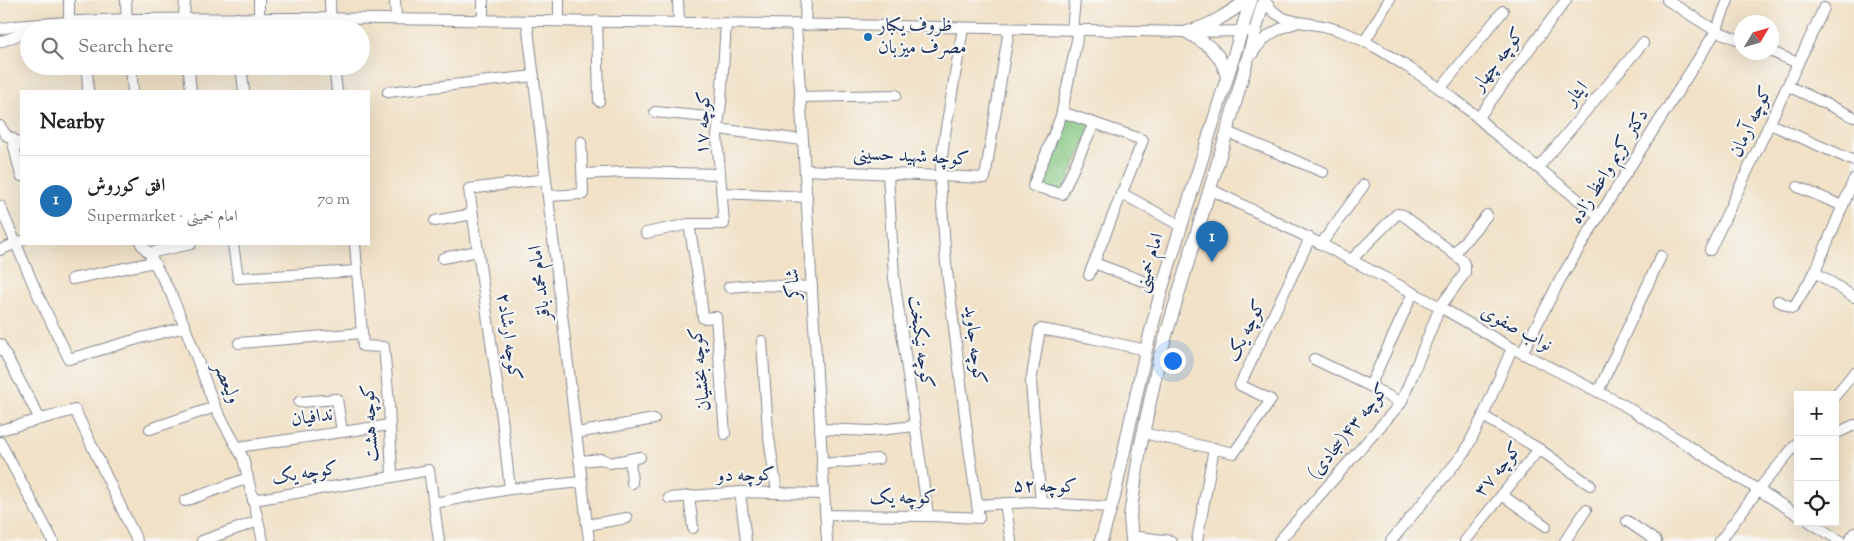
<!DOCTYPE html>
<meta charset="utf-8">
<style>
:root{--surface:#fff;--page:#f6f6f6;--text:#202124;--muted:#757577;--line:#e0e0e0;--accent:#1f6fb2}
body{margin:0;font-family:"Sorts Mill Goudy",Amiri,serif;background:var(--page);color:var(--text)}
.controls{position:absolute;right:15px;bottom:15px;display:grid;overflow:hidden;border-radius:0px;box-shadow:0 5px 20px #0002}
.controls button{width:45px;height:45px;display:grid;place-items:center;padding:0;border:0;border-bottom:1px solid var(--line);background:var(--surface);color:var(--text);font:25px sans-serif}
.compass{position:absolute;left:1734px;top:15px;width:45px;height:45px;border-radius:50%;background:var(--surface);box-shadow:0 5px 20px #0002;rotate:52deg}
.you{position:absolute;left:1172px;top:360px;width:18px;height:18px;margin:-12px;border:4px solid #fff;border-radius:50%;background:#1a73e8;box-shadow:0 0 0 8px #1a73e833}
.badge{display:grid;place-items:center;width:32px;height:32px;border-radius:50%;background:var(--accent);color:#fff;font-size:16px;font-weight:700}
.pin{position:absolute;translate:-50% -41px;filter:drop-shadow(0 1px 2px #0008)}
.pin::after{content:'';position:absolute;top:26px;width:18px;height:15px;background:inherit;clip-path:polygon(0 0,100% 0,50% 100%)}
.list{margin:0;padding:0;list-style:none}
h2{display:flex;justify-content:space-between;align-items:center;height:65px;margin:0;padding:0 20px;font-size:21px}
h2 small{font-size:16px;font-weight:400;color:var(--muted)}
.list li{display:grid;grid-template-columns:32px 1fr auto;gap:15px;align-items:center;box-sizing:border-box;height:90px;padding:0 20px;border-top:1px solid var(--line)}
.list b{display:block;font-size:19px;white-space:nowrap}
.list p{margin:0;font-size:16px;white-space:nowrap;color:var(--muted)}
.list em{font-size:16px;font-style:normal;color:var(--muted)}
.icon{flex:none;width:28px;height:28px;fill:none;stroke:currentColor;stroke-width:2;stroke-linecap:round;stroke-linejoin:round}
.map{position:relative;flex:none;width:1854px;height:541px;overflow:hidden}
.search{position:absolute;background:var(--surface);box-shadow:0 5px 20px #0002;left:20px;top:20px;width:350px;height:55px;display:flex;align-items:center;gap:12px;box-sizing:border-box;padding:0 18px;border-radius:28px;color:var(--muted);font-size:19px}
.panel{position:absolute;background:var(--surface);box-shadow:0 5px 20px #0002;left:20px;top:90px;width:350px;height:155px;border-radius:0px}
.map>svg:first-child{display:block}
.green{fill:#84c780;stroke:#507b6f}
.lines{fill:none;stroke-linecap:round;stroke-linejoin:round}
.minor-casing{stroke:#868892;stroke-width:12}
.major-casing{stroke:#868892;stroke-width:14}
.minor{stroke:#fff;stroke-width:10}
.major{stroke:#fff;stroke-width:12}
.poi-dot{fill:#1f6fb2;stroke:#f6f6f2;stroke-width:2}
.labels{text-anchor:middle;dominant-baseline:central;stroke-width:4.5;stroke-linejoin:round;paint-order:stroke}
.poi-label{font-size:19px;fill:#1b2f5e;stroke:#f6f6f2;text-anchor:start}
.street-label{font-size:19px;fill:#1b2f5e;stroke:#f6f6f2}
</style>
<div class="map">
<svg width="1854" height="541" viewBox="0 0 1854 541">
<rect width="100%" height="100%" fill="#f6f6f2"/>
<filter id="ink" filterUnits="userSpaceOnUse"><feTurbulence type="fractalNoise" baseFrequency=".02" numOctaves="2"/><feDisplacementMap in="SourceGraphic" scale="10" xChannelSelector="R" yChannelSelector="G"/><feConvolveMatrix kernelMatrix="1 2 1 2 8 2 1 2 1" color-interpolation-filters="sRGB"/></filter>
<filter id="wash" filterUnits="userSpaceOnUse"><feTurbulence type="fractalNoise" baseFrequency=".0096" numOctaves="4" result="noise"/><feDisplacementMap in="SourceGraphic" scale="20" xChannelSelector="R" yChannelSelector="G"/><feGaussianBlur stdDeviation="1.12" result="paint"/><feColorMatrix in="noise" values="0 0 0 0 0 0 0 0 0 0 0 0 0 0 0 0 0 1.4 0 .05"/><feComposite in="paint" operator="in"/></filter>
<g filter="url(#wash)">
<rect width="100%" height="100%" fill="#f1e1c6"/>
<path class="green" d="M1061,116L1094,123L1062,194L1033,186Z"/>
</g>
<g filter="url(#ink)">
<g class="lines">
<g class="minor-casing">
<g id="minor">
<path d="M126,0L127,29"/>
<path d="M259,0V18"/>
<path d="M330,0L331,29"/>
<path d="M395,0L396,19"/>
<path d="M483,0V20"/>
<path d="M678,0L679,23"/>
<path d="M1265,0C1276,22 1296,21 1317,25C1326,26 1335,29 1343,32C1370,42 1393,58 1417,73C1444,91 1470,109 1493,132L1599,216"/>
<path d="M1667,0L1716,31L1742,41"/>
<path d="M184,18L185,0"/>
<path d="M237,18L238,29"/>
<path d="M527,21L589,541"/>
<path d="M559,21V0"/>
<path d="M597,21L599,101"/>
<path d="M69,22V0"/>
<path d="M796,24L827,541"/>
<path d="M805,25L806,0"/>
<path d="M0,29L14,26L80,21L127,19L306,18L842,25L1187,32L1247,31"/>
<path d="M1072,30L1075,0"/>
<path d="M1079,30L1061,116L1033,186L1062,194L1094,123"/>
<path d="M1365,41L1389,0"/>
<path d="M0,42L29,31"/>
<path d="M1772,52L1798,63"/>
<path d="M1251,56C1262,37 1276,29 1296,23"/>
<path d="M87,66L88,91"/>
<path d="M131,66L133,91"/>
<path d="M241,66L244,91"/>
<path d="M334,66L337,91"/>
<path d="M189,72L191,91"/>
<path d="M1788,86L1854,117"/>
<path d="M1440,89L1503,11"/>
<path d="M388,92L534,76"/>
<path d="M800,97L896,95"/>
<path d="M655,112L719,118"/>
<path d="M1062,112L1143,140L1089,275"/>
<path d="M1479,117L1566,0"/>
<path d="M1770,124L1854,161"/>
<path d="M0,126L6,135L21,144"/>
<path d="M718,129L803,140"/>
<path d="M1227,132L1323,172"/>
<path d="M12,138L21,176"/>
<path d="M1538,168L1643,43"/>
<path d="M805,170L985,178L1009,29"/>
<path d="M888,173L894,278L928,515"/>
<path d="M583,174L625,172L720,174"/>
<path d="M1798,187L1843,206"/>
<path d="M1210,189L1321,244L1440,307L1512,348L1622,404L1798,515"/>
<path d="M722,193L807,197"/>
<path d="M1121,193L1181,226"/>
<path d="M548,196L583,194L581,142"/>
<path d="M0,206L37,293L69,359L141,338L185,327"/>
<path d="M435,221L473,214"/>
<path d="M689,224L700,289L703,318L716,317L725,434"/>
<path d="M646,233L689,224H724L717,136L721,102L726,23"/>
<path d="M141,244L149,253L171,294L185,327L215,407L243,458L263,541"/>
<path d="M233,244L238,278L357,271"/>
<path d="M355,244L363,346L384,347L389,403L392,477L429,470L439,541"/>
<path d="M1321,244L1364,185"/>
<path d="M0,250L21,241"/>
<path d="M1710,250L1824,8"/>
<path d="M149,253L191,244"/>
<path d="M1454,254L1487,215"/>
<path d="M443,258L478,251"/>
<path d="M1094,263L1162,288"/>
<path d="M1815,272L1854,297"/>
<path d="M72,279L154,262"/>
<path d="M729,287L753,285L812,287"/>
<path d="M1778,301L1793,308L1815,272L1854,179"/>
<path d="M762,341L768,431L777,493"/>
<path d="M239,343L362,333"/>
<path d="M0,344L40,419"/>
<path d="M1522,353L1561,278L1599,216L1716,31L1728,0"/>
<path d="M1314,359L1370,386L1401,403"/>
<path d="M1370,386L1413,293"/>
<path d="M1598,392L1661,256"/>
<path d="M1835,396L1854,373"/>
<path d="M299,402L337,399L342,432"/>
<path d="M150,429L215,407"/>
<path d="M820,429L871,431L914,426"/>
<path d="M0,430L75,410L137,541"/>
<path d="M577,433L654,419"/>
<path d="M1143,433L1234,453L1271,400L1240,385L1310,238"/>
<path d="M1835,434L1854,425"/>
<path d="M0,442L53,541"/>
<path d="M238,447L390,425"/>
<path d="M1539,449L1590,485"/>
<path d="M630,459L632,483"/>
<path d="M580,461L602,459L610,463L640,457"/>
<path d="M822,464L878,459"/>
<path d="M510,489L502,418L469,189L546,179"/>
<path d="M740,492L746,541"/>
<path d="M1502,495L1546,526"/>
<path d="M689,496L693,528"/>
<path d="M669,498L740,492L824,494"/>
<path d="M253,500L392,477"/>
<path d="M185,501L248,478"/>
<path d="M434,503L510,489L582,482"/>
<path d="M1005,503L1011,541"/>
<path d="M1041,503L1031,382L1040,329L1091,338L1146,350"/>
<path d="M978,505L1030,502L1111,507"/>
<path d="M826,515C877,516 928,515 979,518L969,448L946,263L940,176L944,140L963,28"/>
<path d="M1627,521L1656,541"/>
<path d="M1810,522L1840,541"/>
<path d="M587,525L627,518"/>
<path d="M1131,536L1171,541"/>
<path d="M202,541L258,521"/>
<path d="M1197,541L1214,448"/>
<path d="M1279,541L1401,403L1440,307L1465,273V266L1462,260L1403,215L1397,214L1351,260"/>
<path d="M1391,541L1465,452L1483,416L1512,348"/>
<path d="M1465,541L1539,449L1483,416"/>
<path d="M1565,541L1586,510"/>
<path d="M1720,541L1758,490L1798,442"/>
<path d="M1849,541L1854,533"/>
</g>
</g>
<g class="major-casing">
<g id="major">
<path d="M1187,32C1210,26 1228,14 1247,0"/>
<path d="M1187,32C1209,45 1220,52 1227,76"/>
<path d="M1101,541L1114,497L1146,350L1162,288L1251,0"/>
<path d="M1132,541L1130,516L1140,448L1160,355L1227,132L1264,0"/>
</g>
</g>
<use href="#minor" class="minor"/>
<use href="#major" class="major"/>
</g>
</g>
<circle class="poi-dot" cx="868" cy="37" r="5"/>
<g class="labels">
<g class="poi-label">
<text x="878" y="26">ظروف یکبار<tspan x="878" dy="22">مصرف میزبان</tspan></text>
</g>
<g class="street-label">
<text transform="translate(1499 60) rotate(-53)">کوچه چهار</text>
<text transform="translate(1577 94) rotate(-50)">ایثار</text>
<text transform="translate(1752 122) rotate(-65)">کوچه آرمان</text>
<text transform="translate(704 123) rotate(-88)">کوچه ۱۷</text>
<text transform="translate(911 157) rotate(3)">کوچه شهید حسینی</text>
<text transform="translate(1610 167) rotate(-58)">دکتر کریم واعظ زاده</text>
<text transform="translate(1150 263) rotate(-73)">امام خمینی</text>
<text transform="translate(541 283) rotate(-97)">امام محمد باقر</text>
<text transform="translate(794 284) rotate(-93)">شاکر</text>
<text transform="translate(1516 329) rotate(28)">نواب صفوی</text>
<text transform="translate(1247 331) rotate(-64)">کوچه یک</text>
<text transform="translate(508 337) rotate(82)">کوچه ارشاد۲</text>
<text transform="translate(920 342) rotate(82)">کوچه نیکبخت</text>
<text transform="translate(974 345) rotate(83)">کوچه جاوید</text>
<text transform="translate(701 369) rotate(-96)">کوچه بخشیان</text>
<text transform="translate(226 383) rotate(67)">ولیعصر</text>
<text transform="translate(312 418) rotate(-8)">ندافیان</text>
<text transform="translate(371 423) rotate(-93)">کوچه هشت</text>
<text transform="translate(1349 432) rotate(-51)">کوچه ۴۳(سجادی)</text>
<text transform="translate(1499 470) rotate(-51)">کوچه ۳۷</text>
<text transform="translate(305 474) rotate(-9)">کوچه یک</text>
<text transform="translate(746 476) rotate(-1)">کوچه دو</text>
<text transform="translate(1045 487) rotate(1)">کوچه ۵۲</text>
<text x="903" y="498">کوچه یک</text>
</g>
</g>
</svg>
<div class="controls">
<button>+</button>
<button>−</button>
<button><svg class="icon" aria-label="locate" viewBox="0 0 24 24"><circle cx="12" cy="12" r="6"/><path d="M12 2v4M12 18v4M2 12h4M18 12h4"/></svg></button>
</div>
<svg class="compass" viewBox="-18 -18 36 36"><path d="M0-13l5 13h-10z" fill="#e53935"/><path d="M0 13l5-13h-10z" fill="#757577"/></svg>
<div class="you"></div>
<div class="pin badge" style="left:1212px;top:262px">1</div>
<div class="search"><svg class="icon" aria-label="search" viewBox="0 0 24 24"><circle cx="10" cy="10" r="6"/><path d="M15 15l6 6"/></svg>Search here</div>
<section class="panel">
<h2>Nearby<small></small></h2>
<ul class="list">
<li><span class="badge">1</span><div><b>افق کوروش</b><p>Supermarket · امام خمینی</p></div><em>70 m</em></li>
</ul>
</section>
</div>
